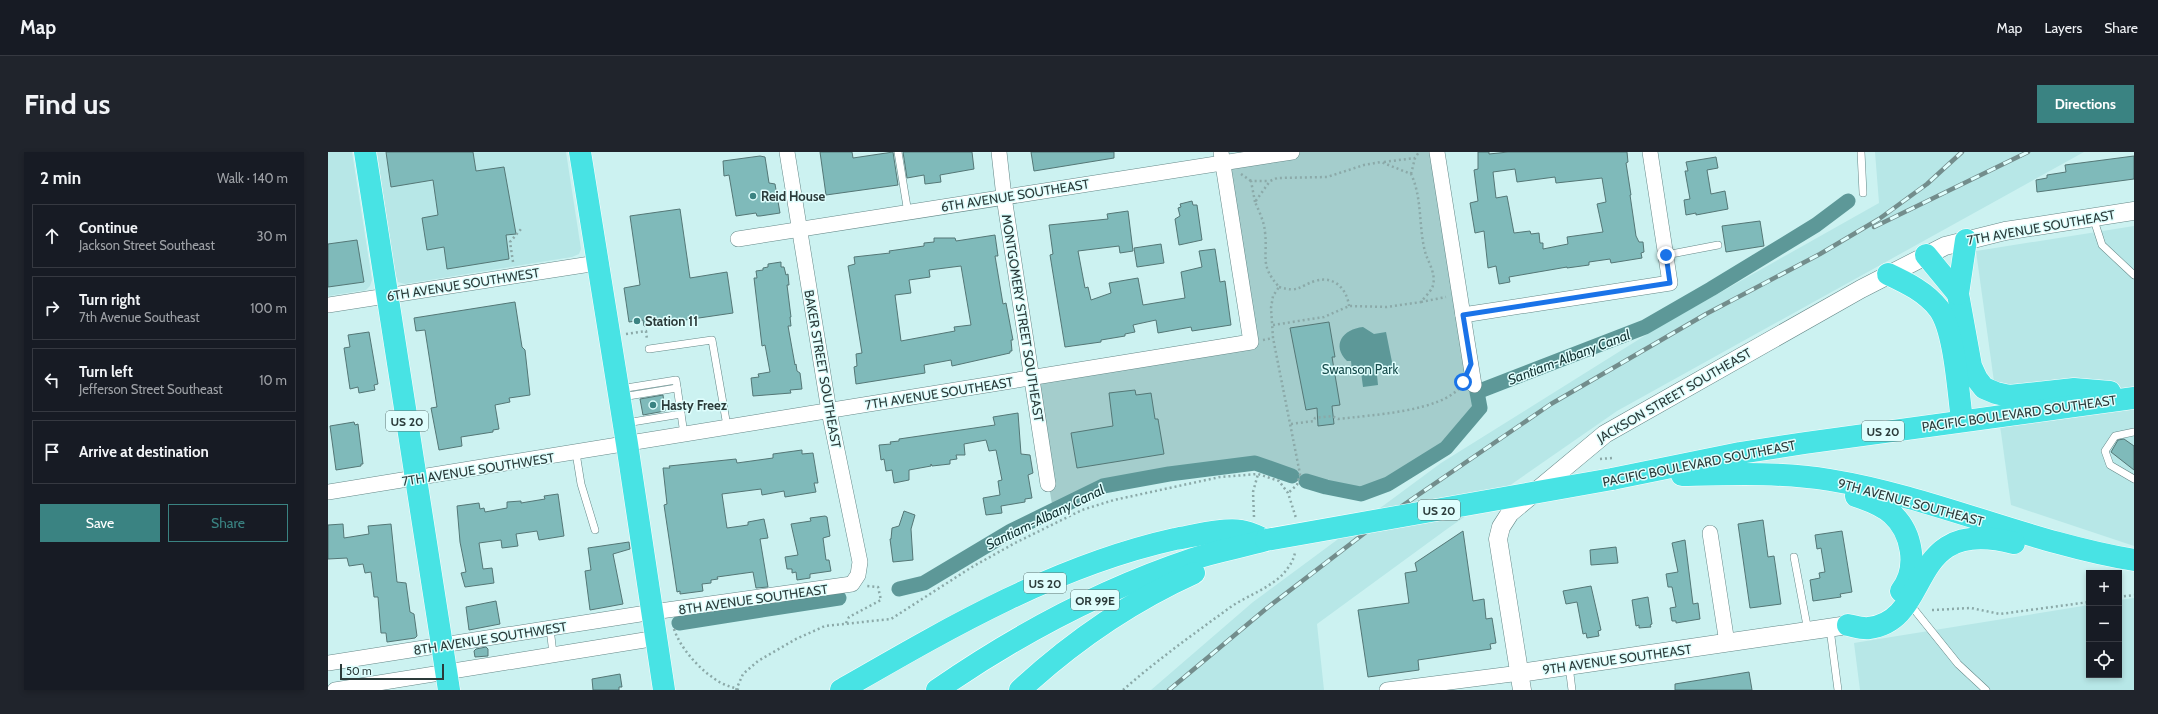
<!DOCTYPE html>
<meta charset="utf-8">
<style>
:root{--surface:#171b24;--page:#20242c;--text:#f1f3f6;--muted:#9ea1a6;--line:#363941;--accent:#3a8382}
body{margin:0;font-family:Cabin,sans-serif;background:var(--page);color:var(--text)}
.controls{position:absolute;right:12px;bottom:12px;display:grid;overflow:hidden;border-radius:0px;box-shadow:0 2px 6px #0003}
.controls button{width:36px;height:36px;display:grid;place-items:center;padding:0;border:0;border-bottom:1px solid var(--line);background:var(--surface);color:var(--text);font:20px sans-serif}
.scale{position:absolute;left:12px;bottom:10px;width:104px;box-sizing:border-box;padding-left:4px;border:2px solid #2b3b3a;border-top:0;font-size:11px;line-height:14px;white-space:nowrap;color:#2b3b3a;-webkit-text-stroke:3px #dffefd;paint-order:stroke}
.stop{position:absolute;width:12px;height:12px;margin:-9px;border:3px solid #1a73e8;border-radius:50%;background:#fff}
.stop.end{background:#1a73e8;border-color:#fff;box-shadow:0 1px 4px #0008}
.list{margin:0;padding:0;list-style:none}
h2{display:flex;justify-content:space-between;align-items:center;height:52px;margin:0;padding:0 16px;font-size:17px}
h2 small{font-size:13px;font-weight:400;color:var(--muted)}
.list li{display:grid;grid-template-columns:26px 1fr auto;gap:12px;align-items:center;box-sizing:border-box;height:64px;margin:0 8px 8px;padding:0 8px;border:1px solid var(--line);border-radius:0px}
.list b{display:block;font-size:15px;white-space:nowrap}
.list p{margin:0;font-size:13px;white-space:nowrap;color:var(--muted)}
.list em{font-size:13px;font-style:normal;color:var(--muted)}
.actions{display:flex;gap:8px;padding:12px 16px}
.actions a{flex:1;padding:9px 0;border:1px solid var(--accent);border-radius:0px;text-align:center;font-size:14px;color:var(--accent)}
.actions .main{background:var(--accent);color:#fff}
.icon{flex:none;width:22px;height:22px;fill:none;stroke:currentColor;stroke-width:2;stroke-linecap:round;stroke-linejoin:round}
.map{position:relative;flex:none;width:1806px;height:538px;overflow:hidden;border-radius:0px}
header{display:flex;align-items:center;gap:24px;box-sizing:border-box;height:56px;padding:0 20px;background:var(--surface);border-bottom:1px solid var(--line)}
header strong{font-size:19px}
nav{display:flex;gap:22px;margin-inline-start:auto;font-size:14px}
.intro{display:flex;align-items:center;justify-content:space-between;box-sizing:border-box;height:96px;padding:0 24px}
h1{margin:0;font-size:28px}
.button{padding:10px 18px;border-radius:0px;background:var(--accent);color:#fff;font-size:14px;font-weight:700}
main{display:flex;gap:24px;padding:0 24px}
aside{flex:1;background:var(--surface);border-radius:0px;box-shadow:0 2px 6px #0003}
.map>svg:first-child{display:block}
.built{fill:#b7e7e7}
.green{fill:#a4cdcc}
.water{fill:#5d9898}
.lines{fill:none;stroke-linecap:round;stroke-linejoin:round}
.canal{stroke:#5d9898;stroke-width:15}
.building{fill:#7fbaba;stroke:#547776;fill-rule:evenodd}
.service-casing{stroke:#658888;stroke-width:8}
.minor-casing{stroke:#658888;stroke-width:16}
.tertiary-casing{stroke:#658888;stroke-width:19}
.trunk-casing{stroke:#fff;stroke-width:23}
.path{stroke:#8ba9a8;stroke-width:2.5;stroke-dasharray:2 3;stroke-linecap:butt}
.service{stroke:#fff;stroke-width:7}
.minor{stroke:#fff;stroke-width:15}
.tertiary{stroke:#fff;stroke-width:18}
.trunk{stroke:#48e3e4;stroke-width:22}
.rail-casing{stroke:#738d8c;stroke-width:4.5}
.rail{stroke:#dffefd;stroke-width:3;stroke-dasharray:9;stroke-linecap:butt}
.trunk-bridge-casing{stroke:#fff;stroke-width:23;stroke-linecap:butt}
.trunk-bridge{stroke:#48e3e4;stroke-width:22}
.route{stroke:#1a73e8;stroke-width:5}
.poi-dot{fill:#3a8382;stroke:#dffefd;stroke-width:1.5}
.labels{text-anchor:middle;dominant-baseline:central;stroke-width:3;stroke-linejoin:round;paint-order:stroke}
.shield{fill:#dffefd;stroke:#617674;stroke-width:1}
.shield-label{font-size:12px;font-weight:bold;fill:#2b3b3a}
.street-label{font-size:13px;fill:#2b3b3a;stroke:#dffefd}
.poi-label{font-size:13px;font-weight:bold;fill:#2b3b3a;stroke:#dffefd;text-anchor:start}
.park-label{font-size:13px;fill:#174c4c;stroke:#dffefd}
.water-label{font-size:14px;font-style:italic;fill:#143333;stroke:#dffefd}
</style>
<header>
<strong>Map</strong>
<nav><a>Map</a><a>Layers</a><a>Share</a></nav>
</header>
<div class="intro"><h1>Find us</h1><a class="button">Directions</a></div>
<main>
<aside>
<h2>2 min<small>Walk · 140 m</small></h2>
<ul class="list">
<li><svg class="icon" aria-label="ahead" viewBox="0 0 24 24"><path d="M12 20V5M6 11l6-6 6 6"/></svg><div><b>Continue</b><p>Jackson Street Southeast</p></div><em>30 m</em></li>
<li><svg class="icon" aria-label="right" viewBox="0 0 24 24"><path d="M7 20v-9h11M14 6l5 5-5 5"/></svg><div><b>Turn right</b><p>7th Avenue Southeast</p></div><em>100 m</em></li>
<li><svg class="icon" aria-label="left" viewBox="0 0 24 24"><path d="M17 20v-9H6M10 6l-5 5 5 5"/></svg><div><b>Turn left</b><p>Jefferson Street Southeast</p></div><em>10 m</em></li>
<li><svg class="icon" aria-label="arrive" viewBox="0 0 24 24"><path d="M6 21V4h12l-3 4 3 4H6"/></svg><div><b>Arrive at destination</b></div></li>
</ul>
<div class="actions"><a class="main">Save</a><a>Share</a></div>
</aside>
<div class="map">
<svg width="1806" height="538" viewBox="0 0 1806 538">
<rect width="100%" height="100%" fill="#ccf2f1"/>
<g class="built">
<path d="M0,0H24L44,128L42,134L38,138L0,144Z"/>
<path d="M49,0H238L253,97L251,102L244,105L77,132L70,130L66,116Z"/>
<path d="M1547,0H1756L1289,259L1119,377L989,472L996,538H823L925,450L1113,311L1329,176L1551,51Z"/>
<path d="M1806,74V394L1683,353L1648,99Z"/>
<path d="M1806,446V538H1532L1526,491L1761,453V523H1791V448Z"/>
</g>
<path class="green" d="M964,0H1109L1152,256L1118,296L1060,332L1033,342L998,335L927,311L841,322L775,334L725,358L703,227L923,190L894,10Z"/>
<path class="water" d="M1035,175L1046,182L1058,180L1065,215L1053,216L1049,223L1050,233L1035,235L1033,220L1035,219L1030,218L1028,221L1024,220L1023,209H1019C1003,193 1015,177 1035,175Z"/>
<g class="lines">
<g class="canal">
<path d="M978,329L998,335L1033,342L1060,332L1118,296L1152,256L1149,240L1317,175L1383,137L1488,73L1520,49"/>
<path d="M571,437L596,431L683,379L775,334L841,322L927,311L964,324"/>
<path d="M351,471L511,446"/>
</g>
</g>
<g class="building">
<path d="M58,0H145L148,19L176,15L188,82L178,83L181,107L119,117L116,95L99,98L94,66L110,63L105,28L63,35Z"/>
<path d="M492,0H524L525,6L565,0L570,33L498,43Z"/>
<path d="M575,0H644L646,17L612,23L613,30L597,32L596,23L579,26Z"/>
<path d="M703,0H786V6L706,19Z"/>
<path d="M1150,0H1161V2L1180,0H1299L1300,10L1298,11L1303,43H1302L1308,84L1311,90H1315L1316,100L1313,101L1314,106L1283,111L1282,107L1261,110V113L1239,116V115L1181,125L1182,130L1171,132L1168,114L1160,116L1156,79L1147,81L1142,51L1150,49L1146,18L1150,17ZM1187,17L1189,30L1227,25L1228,31L1274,26L1278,50L1269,52L1275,80L1239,85L1240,92L1215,97V91H1212L1211,81L1203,82L1202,79L1186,81L1179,44L1168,46L1165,20Z"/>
<path d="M432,4L437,5L441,31L447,32L452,61L432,64H429L428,61L408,64L401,23L396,24L395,9Z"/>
<path d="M1806,4V27L1709,40L1708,28L1719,26V23L1738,20L1737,13Z"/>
<path d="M1388,5L1390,16L1379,18L1383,42L1397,39L1400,57L1368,63V61L1358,63L1356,48L1362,47L1357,19H1360L1358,10Z"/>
<path d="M864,49L865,53H869L874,88L851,93L847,67L852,64L850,56L853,55L852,52Z"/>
<path d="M352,57L362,126L399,120L405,161L316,174L315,168L301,170L296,136L312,133L302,64Z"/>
<path d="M800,59L805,99L792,101L791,94L750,99L757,136L760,135L763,148L783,141L781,131L810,126L815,153L857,146L853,120L874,115L871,99L887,97L892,130L897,129L903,173L864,179L863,175L830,181L828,168L805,173L807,180L797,182V184L773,188V190L737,195L722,103L725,102L721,73L780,67L779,62Z"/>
<path d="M1432,69L1436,94L1398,100L1394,74Z"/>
<path d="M667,83L670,104H667L675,152L678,151L685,188H683L684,199H682V201L624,214L623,208L596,213L597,221L528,232L526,215L529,214L528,202L534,201L520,114L527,112L526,105L562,101L561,99L596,94V91L606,90V86H627L628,89ZM633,114L643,173L626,175L627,179L573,189L567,143L583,141L581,128L602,125L601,118Z"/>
<path d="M29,88L36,130L0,135V92Z"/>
<path d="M833,92L836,111L809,115L806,96Z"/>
<path d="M453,110V115H456L458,123L460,122L461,133H459L463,165H462L463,174H460L467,213L468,212L469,219L472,221L474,237L462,238L463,241L425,244L423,226L431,225L430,222L442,220L437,193L434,194L426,126H429L428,119L435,118V116L440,115V112Z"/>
<path d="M187,150L194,195L197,198L202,243L181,246L182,250L167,253L171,277L165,278V280L133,285L134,294L111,298L103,256L109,255L97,178L88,179L86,166Z"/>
<path d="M1001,170L1007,205H1004L1012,253L1004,254L1006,272L990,274L989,256L978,258L962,176Z"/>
<path d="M41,180L50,232L46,233L47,238L31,241L30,235L22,237L16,196L22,195L20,183Z"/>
<path d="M807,238L808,243L823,241L827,267H830L836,302L749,316L743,281L785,274L781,241Z"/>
<path d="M335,243L337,259L315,263L312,247Z"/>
<path d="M690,261L693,302L702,303L705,321L700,323L704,346L697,347V350L673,354L674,361L658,363L655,346L672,343L670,329L674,328L668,298L661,299L658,288L636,292L637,303H628L629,307L622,308V312L604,314L603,312V314L581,318V328L566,331L564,318L558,319L556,307L553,308L551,293L563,292L562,290L571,289V287L667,273L665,265Z"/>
<path d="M26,270L27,273L30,272L35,312H33V314L8,318L2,274Z"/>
<path d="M1796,287L1806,294V318L1783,300L1790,288Z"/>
<path d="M474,298V302L485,301L490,331H486L488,340L457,345L456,339L434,343L433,337L394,342L399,376L420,373V370L436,367L440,386L432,387L440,435L428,436L425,420L389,425L390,427L383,428V431L374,432L375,439L352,442V439L349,440L336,353L339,352L335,316H342L341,314L408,307L409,311L445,306V302Z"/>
<path d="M230,342L236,384L211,388L209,379L188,382L190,394L174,396L173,388L151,391L155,417L164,416L166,431L137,435L133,421L138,420L132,390L129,354L151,351L152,357L156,356L157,360L179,356V350L193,349V351L217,347L216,344Z"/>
<path d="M576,359L587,363L583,377L585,408L565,410L562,387H563L564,376L571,374Z"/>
<path d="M497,364L499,365L502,384L495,386L498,408H501L503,419L482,422V426L469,428L468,420L464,421V417H459L457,405L470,403L463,372L483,369L482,366Z"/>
<path d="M1435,368L1440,405L1446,404L1453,452L1422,456L1410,372Z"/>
<path d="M15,372L16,386L41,382L40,374L63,372L69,430L78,431L82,460L86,462L89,484L87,486L59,490L58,481H53L50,445H46L43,420L37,421L35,412L21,414L19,406L0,407V373Z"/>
<path d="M1135,379L1145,449L1156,447L1158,467L1164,466L1168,491L1162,492L1163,497L1090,508L1091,518L1040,525L1030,458L1081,451L1077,421L1089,419L1087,411Z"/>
<path d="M1514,379L1524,440L1512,442L1513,445L1485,449L1482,428L1492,426L1491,421L1497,420L1493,396L1489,397L1487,383Z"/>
<path d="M1357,388L1365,452L1370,451L1372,467L1348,471V469H1344L1342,456L1348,455L1344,435H1340L1338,422L1350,420L1344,391Z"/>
<path d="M301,390L302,397L285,402L295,452L262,458L257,419L263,418L260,396Z"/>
<path d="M1288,395L1290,411L1263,413L1262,398Z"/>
<path d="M1263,434L1273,478L1270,479L1271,484L1259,486L1258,481L1255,482L1249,450L1238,452L1235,439Z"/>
<path d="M1320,445L1324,472L1322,473L1323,475L1311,476V473L1308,474L1304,448Z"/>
<path d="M168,449L172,472L141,478L138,455Z"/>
<path d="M158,495L160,497V504L147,505L146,499L148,497Z"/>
<path d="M1421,520L1424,538H1347V532Z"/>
<path d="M292,522L294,535H291V538H265L264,527Z"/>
</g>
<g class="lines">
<g class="service-casing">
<g id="service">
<path d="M570,0L580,61"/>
<path d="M1533,0L1535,41"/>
<path d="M1765,65L1774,93L1806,123"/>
<path d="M1338,103L1390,93"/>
<path d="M321,197L384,188L399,274"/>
<path d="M292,237L348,228L356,282"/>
<path d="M294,245L349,236"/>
<path d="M298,271L353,262"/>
<path d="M1806,280L1787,284L1777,299L1782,313L1806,327"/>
<path d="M248,301L253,332L267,378"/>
<path d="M1466,405L1480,479"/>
<path d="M1581,451L1630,512L1658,538"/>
<path d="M222,476L225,502"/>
<path d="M1502,477L1510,538"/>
<path d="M1241,514L1244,538"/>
</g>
</g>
<g class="minor-casing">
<g id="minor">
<path d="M671,0L676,45L720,332"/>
<path d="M1109,0L1146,233"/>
<path d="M410,87L964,0"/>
<path d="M0,153L269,111"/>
<path d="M1135,163L1342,131L1322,0"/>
<path d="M0,340L923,190L893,0"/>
<path d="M1382,381L1399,491"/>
<path d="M0,511L325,460L524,432L530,423L532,410L501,259L459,0"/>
<path d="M7,538L329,486"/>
<path d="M1059,538L1192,521"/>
</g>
</g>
<g class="tertiary-casing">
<g id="tertiary">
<path d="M1192,521L1520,473"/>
<path d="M1194,538L1170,387L1173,375L1182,361L1277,282L1533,137L1617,94L1677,79L1806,59"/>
</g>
</g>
<g class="trunk-casing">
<g id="trunk">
<path d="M37,0L121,538"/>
<path d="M252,0L299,292L336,538"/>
<path d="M1638,88L1630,142L1643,214L1649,227L1656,236L1668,241L1681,244L1746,237L1782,240"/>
<path d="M1598,103L1630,142"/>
<path d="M1560,122C1579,131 1598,140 1611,157C1627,179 1630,240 1634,268"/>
<path d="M1354,323C1404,322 1453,320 1502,328C1606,345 1702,391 1806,408"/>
<path d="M1284,327L1412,301L1477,291L1806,246"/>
<path d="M1528,344C1540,348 1554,353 1564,362C1584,380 1591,416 1573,439"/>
<path d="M1520,473C1526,474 1534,477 1541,476C1607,468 1575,363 1686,391"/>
<path d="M513,538C619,477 726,414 847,387C865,384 896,376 913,379C921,380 931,385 938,388"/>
<path d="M609,538C687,484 775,437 865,407C889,399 914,395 938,388"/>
<path d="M692,538C744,490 802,450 866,421"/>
</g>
</g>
<g class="path">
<path d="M1056,10L1087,6"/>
<path d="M913,22L923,29"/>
<path d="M1083,22L1087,6L1091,0"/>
<path d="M927,50L923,29H941"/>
<path d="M185,110L182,90L193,77"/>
<path d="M951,135C971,141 971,134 987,129C1006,123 1019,137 1021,154"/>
<path d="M1093,150L1118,145"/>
<path d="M945,173L996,165L1021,154L1059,155L1093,150C1096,146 1102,140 1104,136C1109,125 1102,113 1098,103C1090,77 1095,47 1083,22L1053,10L1036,13L999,25L949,26L942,29L927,50C931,59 936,69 937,80C940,106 931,112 951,135L945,144L943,156L945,186L972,322L969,333L960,341"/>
<path d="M298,182L318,179L319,188"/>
<path d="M935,188L945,186"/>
<path d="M963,272L986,269L987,266L1004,264L1010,267C1041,263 1114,260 1133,234"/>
<path d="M1272,307L1284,306V309"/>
<path d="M926,365L925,340L930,322"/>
<path d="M1791,445L1806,443"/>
<path d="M1604,458L1643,456L1672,462L1761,450"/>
<path d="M518,471L521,465L553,448L550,435L539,434"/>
<path d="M346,477C353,498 374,520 393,531C399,534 405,535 411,538"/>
<path d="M408,538L415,522L430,509L468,487L497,474L563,467L644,415L687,391L754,358L786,348L892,325L930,322L951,329L960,341L968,366"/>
<path d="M795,538C829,508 867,481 904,454C921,443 942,436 956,421C961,415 966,408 967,400"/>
</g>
<use href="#service" class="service"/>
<use href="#minor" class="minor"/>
<use href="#tertiary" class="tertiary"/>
<use href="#trunk" class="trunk"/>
<g class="rail-casing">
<g id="rail">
<path d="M1546,75L1700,0"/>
<path d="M841,538L939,456L1055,367L1223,252L1378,162L1492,102L1551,67L1599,32L1634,0"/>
</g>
</g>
<use href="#rail" class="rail"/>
<g class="trunk-bridge-casing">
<path id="trunk-bridge" d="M938,388L1284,327"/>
</g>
<use href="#trunk-bridge" class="trunk-bridge"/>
</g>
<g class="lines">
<path class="route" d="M1135,230L1143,212L1135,163L1342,131L1338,103"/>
</g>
<g class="poi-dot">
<circle cx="425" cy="44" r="4"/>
<circle cx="309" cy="169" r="4"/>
<circle cx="325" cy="253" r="4"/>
</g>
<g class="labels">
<g class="shield">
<rect x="58" y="259" width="42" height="20" rx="3"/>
<rect x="1534" y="269" width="42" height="20" rx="3"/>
<rect x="1090" y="348" width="42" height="20" rx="3"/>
<rect x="696" y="421" width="42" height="20" rx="3"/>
<rect x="743" y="438" width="48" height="20" rx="3"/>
</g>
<g class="shield-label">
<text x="79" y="269">US 20</text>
<text x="1555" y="279">US 20</text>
<text x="1111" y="358">US 20</text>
<text x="717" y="431">US 20</text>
<text x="767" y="448">OR 99E</text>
</g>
<g class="street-label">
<text transform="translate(687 43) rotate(-9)">6TH AVENUE SOUTHEAST</text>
<text transform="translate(1713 75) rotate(-10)">7TH AVENUE SOUTHEAST</text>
<text transform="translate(135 132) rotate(-9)">6TH AVENUE SOUTHWEST</text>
<text transform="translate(695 166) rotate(81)">MONTGOMERY STREET SOUTHEAST</text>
<text transform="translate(495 217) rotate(80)">BAKER STREET SOUTHEAST</text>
<text transform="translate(611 241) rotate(-9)">7TH AVENUE SOUTHEAST</text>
<text transform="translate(1346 243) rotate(-30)">JACKSON STREET SOUTHEAST</text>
<text transform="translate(1691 261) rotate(-8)">PACIFIC BOULEVARD SOUTHEAST</text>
<text transform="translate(1371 311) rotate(-11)">PACIFIC BOULEVARD SOUTHEAST</text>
<text transform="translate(150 317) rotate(-9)">7TH AVENUE SOUTHWEST</text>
<text transform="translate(1583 350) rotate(15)">9TH AVENUE SOUTHEAST</text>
<text transform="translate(425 447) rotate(-8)">8TH AVENUE SOUTHEAST</text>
<text transform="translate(162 486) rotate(-9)">8TH AVENUE SOUTHWEST</text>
<text transform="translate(1289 507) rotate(-8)">9TH AVENUE SOUTHEAST</text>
</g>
<g class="poi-label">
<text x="433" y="44">Reid House</text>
<text x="317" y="169">Station 11</text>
<text x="333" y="253">Hasty Freez</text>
</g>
<g class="park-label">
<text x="1032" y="217">Swanson Park</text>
</g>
<g class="water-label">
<text transform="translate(1241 205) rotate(-21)">Santiam-Albany Canal</text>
<text transform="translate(717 365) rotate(-26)">Santiam-Albany Canal</text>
</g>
</g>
</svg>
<div class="controls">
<button>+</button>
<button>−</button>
<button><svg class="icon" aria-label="locate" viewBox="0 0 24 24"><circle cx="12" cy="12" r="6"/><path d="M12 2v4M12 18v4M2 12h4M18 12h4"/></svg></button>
</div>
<div class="scale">50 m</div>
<div class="stop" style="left:1135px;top:230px"></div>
<div class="stop end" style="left:1338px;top:103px"></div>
</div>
</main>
